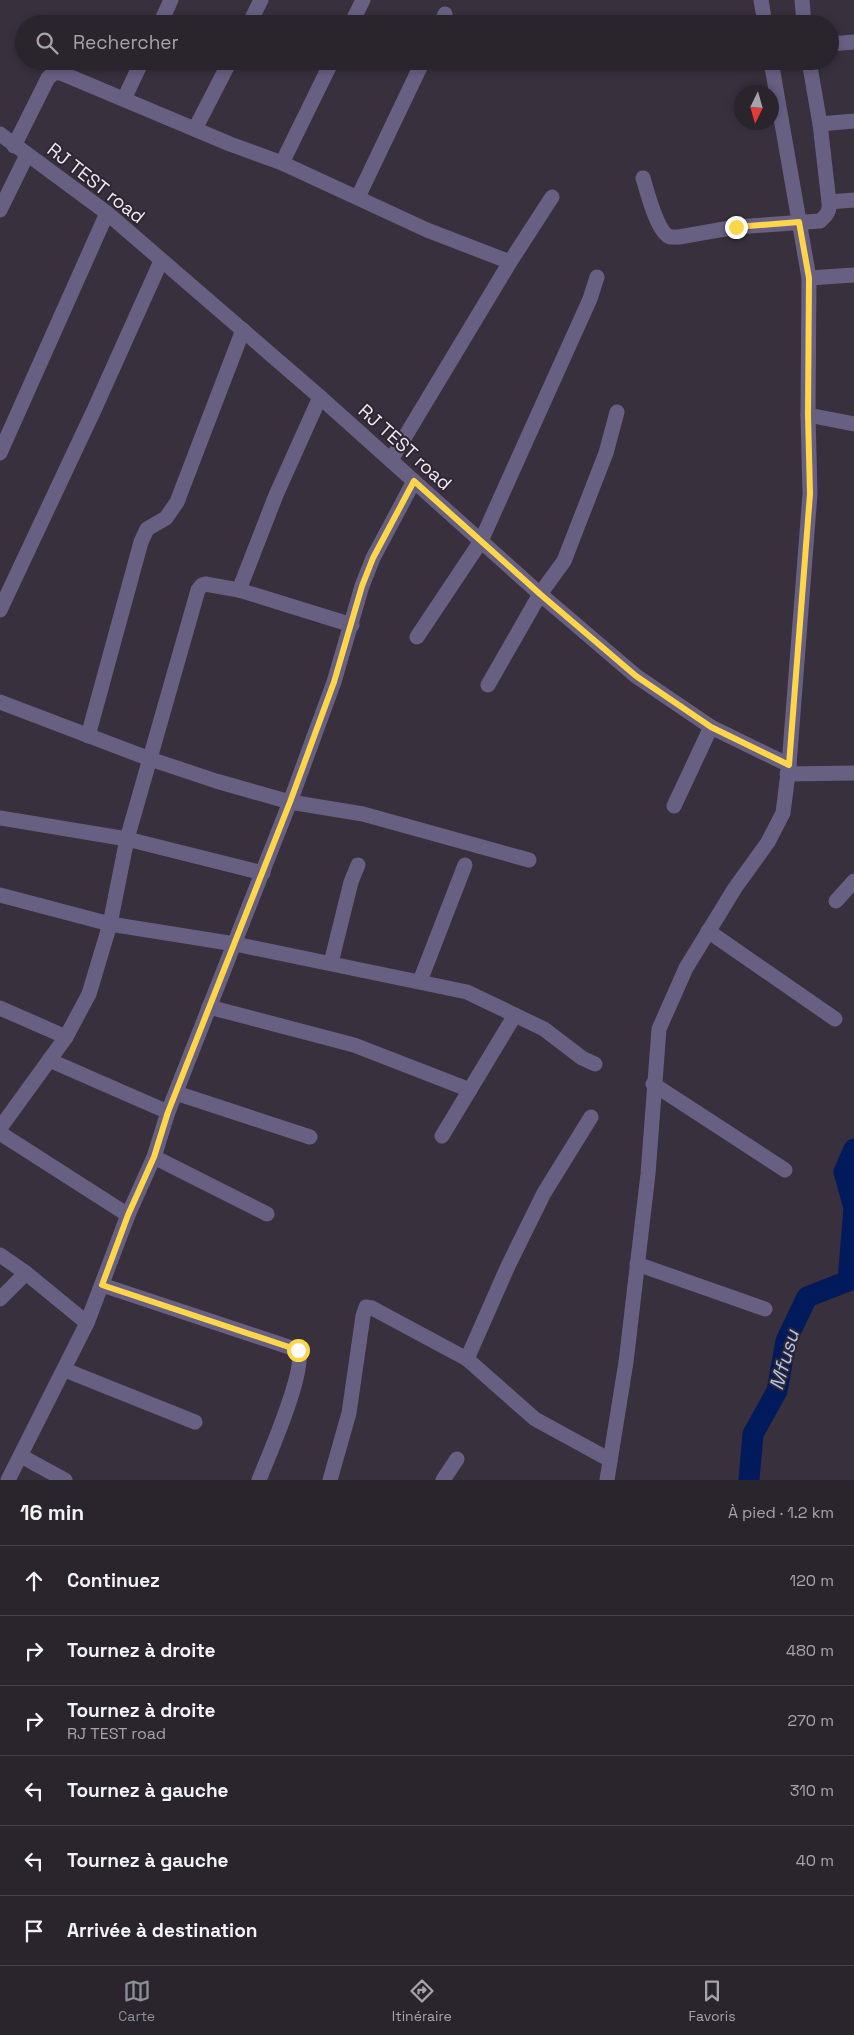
<!DOCTYPE html>
<html lang="fr">
<meta charset="utf-8">
<style>
:root{--surface:#2a242d;--page:#363039;--text:#f1f3f6;--muted:#a5a4aa;--line:#464149;--accent:#8c9099}
body{margin:0;font-family:"Space Grotesk",sans-serif;background:var(--page);color:var(--text)}
.compass{position:absolute;left:734px;top:85px;width:45px;height:45px;border-radius:50%;background:var(--surface);box-shadow:0 2px 8px #0003;rotate:185deg}
.stop{position:absolute;width:15px;height:15px;margin:-11px;border:4px solid #ffd54a;border-radius:50%;background:#fff}
.stop.end{background:#ffd54a;border-color:#fff;box-shadow:0 1px 5px #0008}
.list{margin:0;padding:0;list-style:none}
h2{display:flex;justify-content:space-between;align-items:center;height:65px;margin:0;padding:0 20px;font-size:21px}
h2 small{font-size:16px;font-weight:400;color:var(--muted)}
.list li{display:grid;grid-template-columns:32px 1fr auto;gap:15px;align-items:center;box-sizing:border-box;height:70px;padding:0 20px;border-top:1px solid var(--line)}
.list b{display:block;font-size:19px;white-space:nowrap}
.list p{margin:0;font-size:16px;white-space:nowrap;color:var(--muted)}
.list em{font-size:16px;font-style:normal;color:var(--muted)}
.icon{flex:none;width:28px;height:28px;fill:none;stroke:currentColor;stroke-width:2;stroke-linecap:round;stroke-linejoin:round}
.map{position:relative;flex:none;width:854px;height:1480px;overflow:hidden}
.search{position:absolute;background:var(--surface);box-shadow:0 2px 8px #0003;left:15px;right:15px;top:15px;height:55px;display:flex;align-items:center;gap:12px;box-sizing:border-box;padding:0 18px;border-radius:28px;color:var(--muted);font-size:19px}
.sheet{height:485px;background:var(--surface)}
nav{display:flex;justify-content:space-around;align-items:center;box-sizing:border-box;height:70px;border-top:1px solid var(--line);background:var(--surface);font-size:14px;color:var(--muted)}
nav a{display:grid;justify-items:center;gap:2px}
nav .on{color:var(--accent)}
.map>svg:first-child{display:block}
.lines{fill:none;stroke-linecap:round;stroke-linejoin:round}
.river{stroke:#001a5b;stroke-width:21}
.minor{stroke:#676083;stroke-width:15}
.route{stroke:#ffd54a;stroke-width:6}
.labels{text-anchor:middle;dominant-baseline:central;stroke-width:4;stroke-linejoin:round;paint-order:stroke}
.street-label{font-size:19px;fill:#eee8f0;stroke:#2e2631}
.water-label{font-size:20px;font-style:italic;fill:#afc5ed;stroke:#2e2631}
</style>
<div class="map">
<svg width="854" height="1480" viewBox="0 0 854 1480">
<rect width="100%" height="100%" fill="#38303c"/>
<g class="lines">
<path class="river" d="M749,1480L753,1434L777,1391L786,1341L807,1297L848,1281L854,1208L844,1172L854,1149"/>
<g class="minor">
<path d="M761,0L765,24"/>
<path d="M802,0L804,24"/>
<path d="M160,24L171,0"/>
<path d="M249,24L261,0"/>
<path d="M351,24L363,0"/>
<path d="M441,24L445,14"/>
<path d="M830,44L854,42"/>
<path d="M771,61L809,278L808,415L810,494L789,765"/>
<path d="M124,99L142,61"/>
<path d="M820,124L854,121"/>
<path d="M195,129L230,61"/>
<path d="M0,134L107,213L320,397L540,594L636,676L711,727L789,765L783,813L768,842L735,888L686,968L659,1029L648,1174L626,1362L607,1480"/>
<path d="M14,146L48,78L54,73H61L230,144L282,163L427,230L510,262L552,197"/>
<path d="M282,163L332,61"/>
<path d="M643,178C647,191 657,232 670,237C673,237 676,237 679,237L736,227L820,221C827,215 830,211 829,202L820,124L809,61"/>
<path d="M358,197L423,61"/>
<path d="M829,202L854,200"/>
<path d="M0,210L27,155"/>
<path d="M809,278L854,275"/>
<path d="M808,415L854,424"/>
<path d="M0,453L107,213"/>
<path d="M391,460L510,262"/>
<path d="M239,590L276,495L320,397"/>
<path d="M0,610L95,408L161,261"/>
<path d="M417,637L481,541L590,299L597,277"/>
<path d="M488,685L540,594L564,561L606,453L617,412"/>
<path d="M0,702L150,759L216,781L290,802L363,814L529,860"/>
<path d="M88,736L141,542L147,529L166,518L177,502L243,330"/>
<path d="M787,774L854,773"/>
<path d="M674,806L711,727"/>
<path d="M0,818L127,839L263,873"/>
<path d="M0,895L110,924L235,944L467,992L544,1029L582,1058L595,1064"/>
<path d="M836,901L854,881"/>
<path d="M708,931L835,1019"/>
<path d="M331,963L351,882L358,865"/>
<path d="M420,981L465,865"/>
<path d="M209,1007L354,1045L470,1090"/>
<path d="M0,1008L66,1037"/>
<path d="M49,1060L168,1112"/>
<path d="M653,1084L785,1170"/>
<path d="M176,1093L310,1137"/>
<path d="M0,1128L66,1037L89,994L110,924L127,839L198,590L202,585L205,584L239,590L352,625"/>
<path d="M0,1133L128,1215"/>
<path d="M442,1136L515,1015"/>
<path d="M154,1157L267,1214"/>
<path d="M0,1255L26,1273L87,1323"/>
<path d="M637,1264L765,1309"/>
<path d="M102,1285L298,1350C307,1369 268,1457 259,1480"/>
<path d="M0,1299L26,1273"/>
<path d="M467,1359L508,1266L544,1193L591,1117"/>
<path d="M65,1370L195,1422"/>
<path d="M21,1456L65,1480"/>
<path d="M8,1480L87,1323L128,1215L154,1157L168,1112L290,802L334,682L362,586L373,558L414,481"/>
<path d="M330,1480L349,1413L363,1316L366,1307L372,1308L467,1359L535,1419L610,1460"/>
<path d="M443,1480L457,1459"/>
</g>
</g>
<g class="lines">
<path class="route" d="M298,1350L102,1285L128,1215L154,1157L168,1112L192,1051L290,802L334,682L362,586L373,558L414,481L540,594L636,676L711,727L789,765L810,494L808,415L809,278L799,222L736,227"/>
</g>
<g class="labels">
<g class="street-label">
<text transform="translate(96 183) rotate(38)">RJ TEST road</text>
<text transform="translate(405 447) rotate(42)">RJ TEST road</text>
</g>
<g class="water-label">
<text transform="translate(784 1360) rotate(-74)">Mfusu</text>
</g>
</g>
</svg>
<svg class="compass" viewBox="-18 -18 36 36"><path d="M0-13l5 13h-10z" fill="#e53935"/><path d="M0 13l5-13h-10z" fill="#a5a4aa"/></svg>
<div class="stop" style="left:298px;top:1350px"></div>
<div class="stop end" style="left:736px;top:227px"></div>
<div class="search"><svg class="icon" aria-label="search" viewBox="0 0 24 24"><circle cx="10" cy="10" r="6"/><path d="M15 15l6 6"/></svg>Rechercher</div>
</div>
<section class="sheet">
<h2>16 min<small>À pied · 1.2 km</small></h2>
<ul class="list">
<li><svg class="icon" aria-label="ahead" viewBox="0 0 24 24"><path d="M12 20V5M6 11l6-6 6 6"/></svg><div><b>Continuez</b></div><em>120 m</em></li>
<li><svg class="icon" aria-label="right" viewBox="0 0 24 24"><path d="M7 20v-9h11M14 6l5 5-5 5"/></svg><div><b>Tournez à droite</b></div><em>480 m</em></li>
<li><svg class="icon" aria-label="right" viewBox="0 0 24 24"><path d="M7 20v-9h11M14 6l5 5-5 5"/></svg><div><b>Tournez à droite</b><p>RJ TEST road</p></div><em>270 m</em></li>
<li><svg class="icon" aria-label="left" viewBox="0 0 24 24"><path d="M17 20v-9H6M10 6l-5 5 5 5"/></svg><div><b>Tournez à gauche</b></div><em>310 m</em></li>
<li><svg class="icon" aria-label="left" viewBox="0 0 24 24"><path d="M17 20v-9H6M10 6l-5 5 5 5"/></svg><div><b>Tournez à gauche</b></div><em>40 m</em></li>
<li><svg class="icon" aria-label="arrive" viewBox="0 0 24 24"><path d="M6 21V4h12l-3 4 3 4H6"/></svg><div><b>Arrivée à destination</b></div></li>
</ul>
</section>
<nav>
<a class="on"><svg class="icon" aria-label="map" viewBox="0 0 24 24"><path d="M3 6l6-2 6 2 6-2v14l-6 2-6-2-6 2zM9 4v14M15 6v14"/></svg>Carte</a>
<a><svg class="icon" aria-label="directions" viewBox="0 0 24 24"><path d="M12 3l9 9-9 9-9-9zM9 14v-3h6M13 9l2 2-2 2"/></svg>Itinéraire</a>
<a><svg class="icon" aria-label="saved" viewBox="0 0 24 24"><path d="M7 4h10v16l-5-4-5 4z"/></svg>Favoris</a>
</nav>
